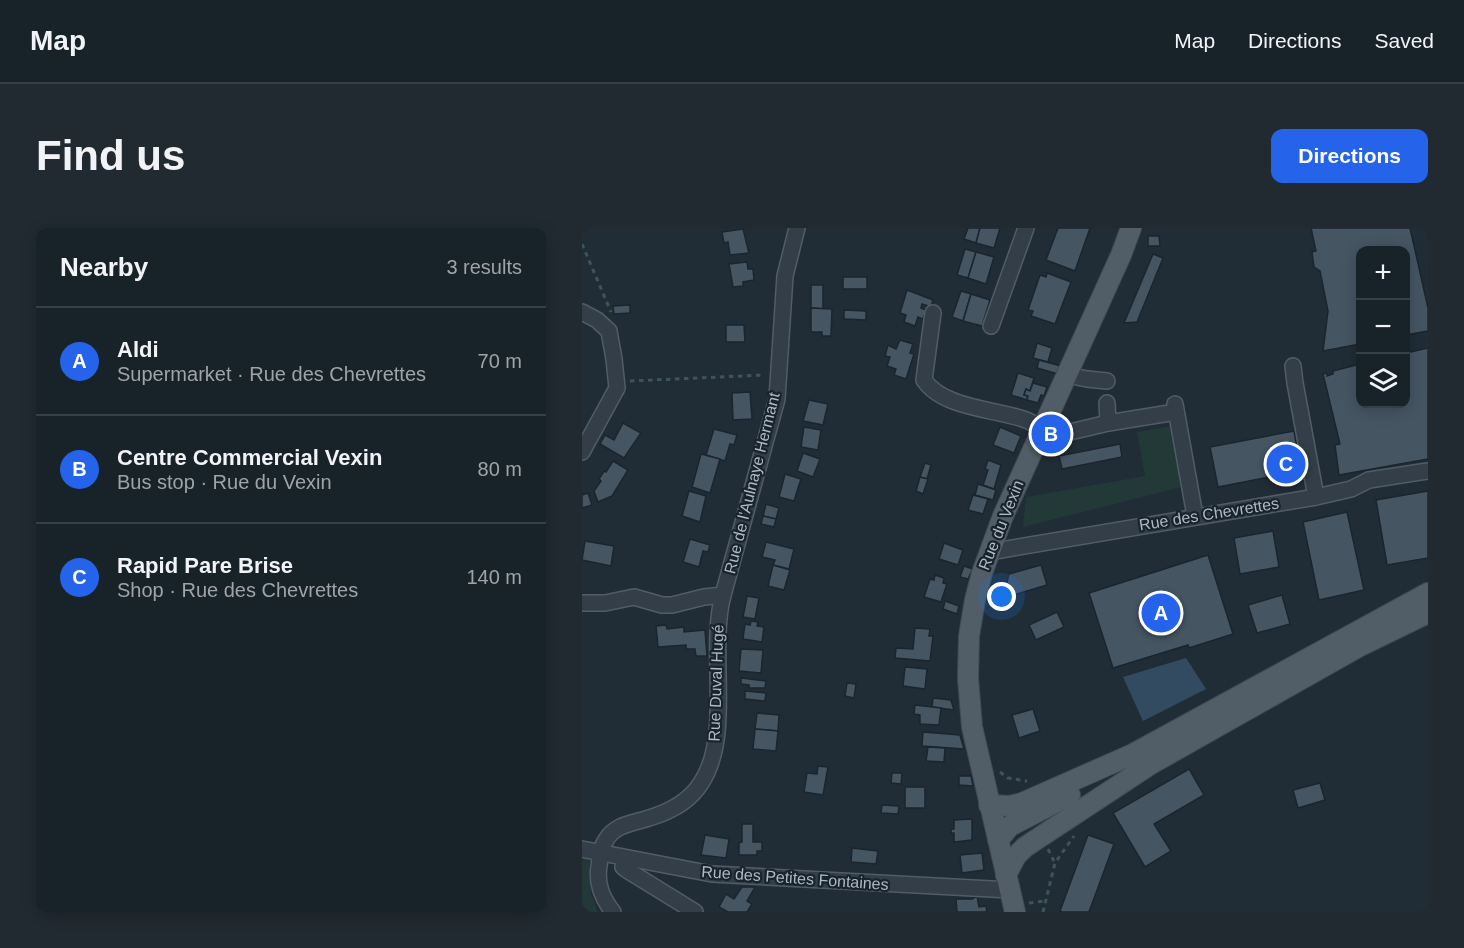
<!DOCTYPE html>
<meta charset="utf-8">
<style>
:root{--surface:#182229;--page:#212a31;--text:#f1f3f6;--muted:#9fa4a8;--line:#363f46;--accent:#2563eb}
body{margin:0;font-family:Helvetica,sans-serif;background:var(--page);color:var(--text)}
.controls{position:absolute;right:18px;top:18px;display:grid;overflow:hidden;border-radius:12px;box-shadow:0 3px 15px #0003}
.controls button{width:54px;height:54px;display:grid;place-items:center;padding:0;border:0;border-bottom:2px solid var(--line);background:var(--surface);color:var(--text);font:30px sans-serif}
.you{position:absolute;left:420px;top:369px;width:21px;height:21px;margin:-15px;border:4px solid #fff;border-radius:50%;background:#1a73e8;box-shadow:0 0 0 9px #1a73e833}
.badge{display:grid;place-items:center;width:39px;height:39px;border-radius:50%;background:var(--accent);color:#fff;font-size:20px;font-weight:700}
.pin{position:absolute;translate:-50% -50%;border:3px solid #fff;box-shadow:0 2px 6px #0006}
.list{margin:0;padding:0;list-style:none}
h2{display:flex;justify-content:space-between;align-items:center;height:78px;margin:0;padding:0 24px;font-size:26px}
h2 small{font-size:20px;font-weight:400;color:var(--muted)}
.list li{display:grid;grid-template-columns:39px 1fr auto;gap:18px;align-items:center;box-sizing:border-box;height:108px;padding:0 24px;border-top:2px solid var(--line)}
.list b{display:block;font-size:22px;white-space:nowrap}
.list p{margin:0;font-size:20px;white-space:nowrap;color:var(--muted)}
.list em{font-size:20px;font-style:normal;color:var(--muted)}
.icon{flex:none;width:33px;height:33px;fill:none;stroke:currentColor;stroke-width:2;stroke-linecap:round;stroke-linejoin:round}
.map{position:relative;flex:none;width:846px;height:684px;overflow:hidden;border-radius:12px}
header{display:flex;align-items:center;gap:36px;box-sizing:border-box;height:84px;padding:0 30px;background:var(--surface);border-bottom:2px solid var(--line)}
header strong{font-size:28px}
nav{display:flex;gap:33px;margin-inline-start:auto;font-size:21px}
.intro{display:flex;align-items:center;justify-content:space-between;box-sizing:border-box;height:144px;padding:0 36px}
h1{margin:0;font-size:42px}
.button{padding:15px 27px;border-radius:12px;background:var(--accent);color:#fff;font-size:21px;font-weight:700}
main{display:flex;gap:36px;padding:0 36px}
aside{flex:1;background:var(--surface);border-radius:12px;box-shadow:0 3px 15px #0003}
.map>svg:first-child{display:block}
.green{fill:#223938}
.water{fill:#324b60}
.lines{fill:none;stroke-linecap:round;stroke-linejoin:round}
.stream{stroke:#324b60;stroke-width:4.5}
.building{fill:#455562;stroke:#1b252e;stroke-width:1.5}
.minor-casing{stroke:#515c66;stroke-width:18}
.major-casing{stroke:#404a54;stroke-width:22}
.path{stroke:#3f5555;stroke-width:3;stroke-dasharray:4.5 4.5;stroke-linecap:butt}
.minor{stroke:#333e48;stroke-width:15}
.major{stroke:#515e68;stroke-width:20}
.labels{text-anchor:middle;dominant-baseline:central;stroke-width:4.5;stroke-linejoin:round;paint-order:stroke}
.street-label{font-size:16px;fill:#adb9c5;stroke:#19232c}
</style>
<header>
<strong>Map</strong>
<nav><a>Map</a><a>Directions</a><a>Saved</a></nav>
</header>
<div class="intro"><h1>Find us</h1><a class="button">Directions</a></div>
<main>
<aside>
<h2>Nearby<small>3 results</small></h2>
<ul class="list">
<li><span class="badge">A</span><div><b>Aldi</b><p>Supermarket · Rue des Chevrettes</p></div><em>70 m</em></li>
<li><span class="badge">B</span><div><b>Centre Commercial Vexin</b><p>Bus stop · Rue du Vexin</p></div><em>80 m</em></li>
<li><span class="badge">C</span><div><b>Rapid Pare Brise</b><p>Shop · Rue des Chevrettes</p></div><em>140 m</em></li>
</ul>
</aside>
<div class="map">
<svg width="846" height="684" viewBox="0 0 846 684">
<rect width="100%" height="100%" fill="#202d37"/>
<g class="green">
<path d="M590,198L599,259L441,299L444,269L563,248L555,204Z"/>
<path d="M3,627L7,629L9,666L16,684H0V634Z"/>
</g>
<path class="water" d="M604,430L624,461L561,493L541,449Z"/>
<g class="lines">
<path class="stream" d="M843,0L846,4"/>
</g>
<g class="building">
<path d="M386,0H398L394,15L382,11Z"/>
<path d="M398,0H418L412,20L394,15Z"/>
<path d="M476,0H508L493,43L464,32Z"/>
<path d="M729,0H828L846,80V103L824,107V22H778V116L741,123L746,83L738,43L732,39L730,24L734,23Z"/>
<path d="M161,1L167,25L148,27L146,14L142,15L140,4Z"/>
<path d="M566,8H577L578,18H566Z"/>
<path d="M383,21L394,24L386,50L375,47Z"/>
<path d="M394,24L412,29L404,56L386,50Z"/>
<path d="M571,26L581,30L555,94L542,95Z"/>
<path d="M165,34L166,41H171L172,52L161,54V58L151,59L147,36Z"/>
<path d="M465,45L489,54L473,96L449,88L451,83L446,82L458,47L464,49Z"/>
<rect x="261" y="49" width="24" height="12"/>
<path d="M229,57H241V81L229,80Z"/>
<path d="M325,62L351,72L349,79L340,76L339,80L344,82L341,91L336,89L333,98L322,94L324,87L318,85Z"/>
<path d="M379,63L389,66L381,93L370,89Z"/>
<path d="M389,66L408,72L400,98L381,93Z"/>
<path d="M48,77V85L32,86L31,78Z"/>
<path d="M229,80L250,81L249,108H240V104H229Z"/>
<path d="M262,82L284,83V92L262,91Z"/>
<path d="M144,97H162L163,114H144Z"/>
<path d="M318,112L331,116L328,125L332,126L324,151L312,147L314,141L305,138L308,129L303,128L306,117L314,121Z"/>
<path d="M455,115L470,120L466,134L451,130Z"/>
<path d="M846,120V231L757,247L753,217L758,216L741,146L745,145V148L751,146V143L778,136V176H824V125Z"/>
<path d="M457,132L479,138L476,146L455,140Z"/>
<path d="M436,145L452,150L448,163L444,161L442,167L446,168L445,172L429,167Z"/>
<path d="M451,155L465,159L462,168L459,167L456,175L445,172L446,168L442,167L444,161L448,163Z"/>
<path d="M168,164L170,191L151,192L150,165Z"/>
<path d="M227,172L246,176L241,197L221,193Z"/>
<path d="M41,195L59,205L42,230L18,216L23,207L32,212Z"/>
<path d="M222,199L239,202L236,222L219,219Z"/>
<path d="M418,199L439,208L432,225L411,217Z"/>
<path d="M132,201L155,207L152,217L148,216L143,233L124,227Z"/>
<path d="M712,203L719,243L636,259L628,219Z"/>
<path d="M538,216L540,229L480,241L477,228Z"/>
<path d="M221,225L238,231L231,249L215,243Z"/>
<path d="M119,226L138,231L128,265L110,259Z"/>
<path d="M406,232L419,237L412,261L401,257L406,242L403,241Z"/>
<path d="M31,233L46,242L30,268L16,274L12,263L19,253L17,251L22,243L24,244Z"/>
<path d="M343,235L349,237L345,251L338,249Z"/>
<path d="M203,246L219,251L212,273L197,269Z"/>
<path d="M338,249L346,251L341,266L334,263Z"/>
<path d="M396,256L414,262L411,272L393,267Z"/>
<path d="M107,263L124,268L118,294L100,288Z"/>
<path d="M846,263V330L805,337L794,272Z"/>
<path d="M6,265L10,277L0,280V267Z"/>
<path d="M391,267L406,271L401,286L386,282Z"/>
<path d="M184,276L197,280L194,291L181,288Z"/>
<path d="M765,284L782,362L737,372L721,294Z"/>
<path d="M181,288L194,291L192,299L179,296Z"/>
<path d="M691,303L697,339L658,346L652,310Z"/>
<path d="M108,311L128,317L126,324L121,323L117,339L101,334Z"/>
<path d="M3,313L32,318L29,338L0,332Z"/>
<path d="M184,314L212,321L207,341L191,337L193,332L180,329Z"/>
<path d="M362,315L381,322L376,337L357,331Z"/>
<path d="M626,327L651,406L607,420L606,417L531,440L507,365Z"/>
<path d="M191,337L208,342L202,362L186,358Z"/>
<path d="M459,337L465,357L421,370L427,346Z"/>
<path d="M382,338L391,341L386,351L378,349Z"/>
<path d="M353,347L362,350L361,355L365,356L359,374L342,369L348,351L352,352Z"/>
<path d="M700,367L708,396L675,405L666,377Z"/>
<path d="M165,368L177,370L173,391L161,389Z"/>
<path d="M363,373L377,378L375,386L361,381Z"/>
<path d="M475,384L482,399L454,412L447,397Z"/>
<path d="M169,393L176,394L175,398L182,399L180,414L161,411L163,396L168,397Z"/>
<path d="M84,397L85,401L102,399V404L123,402L125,428H114L113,421H104V417L76,419L74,398Z"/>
<path d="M333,400L348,401L347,408H351L348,433L313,430L314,420L331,421Z"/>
<path d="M159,421L181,422L179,445L157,443Z"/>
<path d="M323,439L345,441L343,461L321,458Z"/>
<path d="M159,450L184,453L183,460H167V457L159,456Z"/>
<path d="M265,455L274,456L272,470L263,468Z"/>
<path d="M163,463L184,465L183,473L163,471Z"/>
<path d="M351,470L369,472L372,482L350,479Z"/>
<path d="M333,477L359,480L357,497L338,496V487L332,486Z"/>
<path d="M451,481L458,503L437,510L430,487Z"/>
<path d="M175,485L197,487L196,503L173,501Z"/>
<path d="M173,501L196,503L194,523L171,521Z"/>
<path d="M341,504L378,507L382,521L340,518Z"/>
<path d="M346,519L363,520L362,534L344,533Z"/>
<path d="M236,538L246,539L241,567L222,564L225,545L235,546Z"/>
<path d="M607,541L622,567L572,596L589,623L563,639L531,585Z"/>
<path d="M310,545H320L319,556L309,555Z"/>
<path d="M377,548H389L391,558L377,557Z"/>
<path d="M738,555L743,572L716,580L711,562Z"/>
<rect x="323" y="559" width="20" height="21"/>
<path d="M300,577L317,578L316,586L299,585Z"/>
<path d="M390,591V612L372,614V605H369V601H372V592Z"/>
<path d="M160,596H171V614H180V623H175V627H157V615L160,614Z"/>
<path d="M123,607L147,611L144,630L119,627Z"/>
<path d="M506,607L532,616L507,684H480L478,683Z"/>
<path d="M270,620L296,623L294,636L269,634Z"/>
<path d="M400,625L402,642L380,645L378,627Z"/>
<path d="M160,659H173L165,673L170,676L165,684H146L137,679L144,666L152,671Z"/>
<path d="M395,668L397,679L404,678L405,684H375L374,671H390Z"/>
</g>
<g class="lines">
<g class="minor-casing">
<g id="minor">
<path d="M0,84L15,92L27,103L32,131L35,160L0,224"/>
<path d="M351,85L342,152C360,179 409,181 438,190C446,192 453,196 460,200"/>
<path d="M409,98L444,0"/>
<path d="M711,138L713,155L734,269"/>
<path d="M485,147L505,151L525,153"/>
<path d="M593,176L613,288"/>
<path d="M526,195L594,184"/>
<path d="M488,204L526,195L525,175"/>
<path d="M407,324L734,269L769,261L787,252L846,243"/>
<path d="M0,375H23L52,369L80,377H90L122,369L141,367L195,171L203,48L215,0"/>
<path d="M0,621L130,646L428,662"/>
<path d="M42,630L41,639L45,642L113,684"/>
<path d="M31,684C20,670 14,656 17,638C18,629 19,619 24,612C33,596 52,595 67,590C87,584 108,573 119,555C151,507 126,424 141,367"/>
</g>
</g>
<g class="major-casing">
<g id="major">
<path d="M407,577L428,578L440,575L551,526L846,365"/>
<path d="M416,612L428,598L488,567"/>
<path d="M424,647L434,628L443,619L569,536L778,418L846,385"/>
<path d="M433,684L390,499L386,450L387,408L393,372L400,345L421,288L539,27L549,0"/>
</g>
</g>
<g class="path">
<path d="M0,16L29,84"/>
<path d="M48,153L182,147"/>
<path d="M418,544L426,550L445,553"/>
<path d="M466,621L473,635"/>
<path d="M447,675L463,673"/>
<path d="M461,684L473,635L492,608"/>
</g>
<use href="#minor" class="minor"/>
<use href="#major" class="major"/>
</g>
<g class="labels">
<g class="street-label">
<text transform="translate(170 255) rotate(-76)">Rue de l'Aulnaye Hermant</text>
<text transform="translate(627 286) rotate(-9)">Rue des Chevrettes</text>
<text transform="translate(419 297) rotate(-68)">Rue du Vexin</text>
<text transform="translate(134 455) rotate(-88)">Rue Duval Hugé</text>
<text transform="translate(213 650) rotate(4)">Rue des Petites Fontaines</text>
</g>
</g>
</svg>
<div class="controls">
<button>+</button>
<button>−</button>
<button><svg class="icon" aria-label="layers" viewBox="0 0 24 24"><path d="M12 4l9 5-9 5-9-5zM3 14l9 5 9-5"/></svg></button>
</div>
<div class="you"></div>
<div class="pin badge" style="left:579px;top:385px">A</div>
<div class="pin badge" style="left:469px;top:206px">B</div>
<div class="pin badge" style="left:704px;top:236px">C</div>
</div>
</main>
